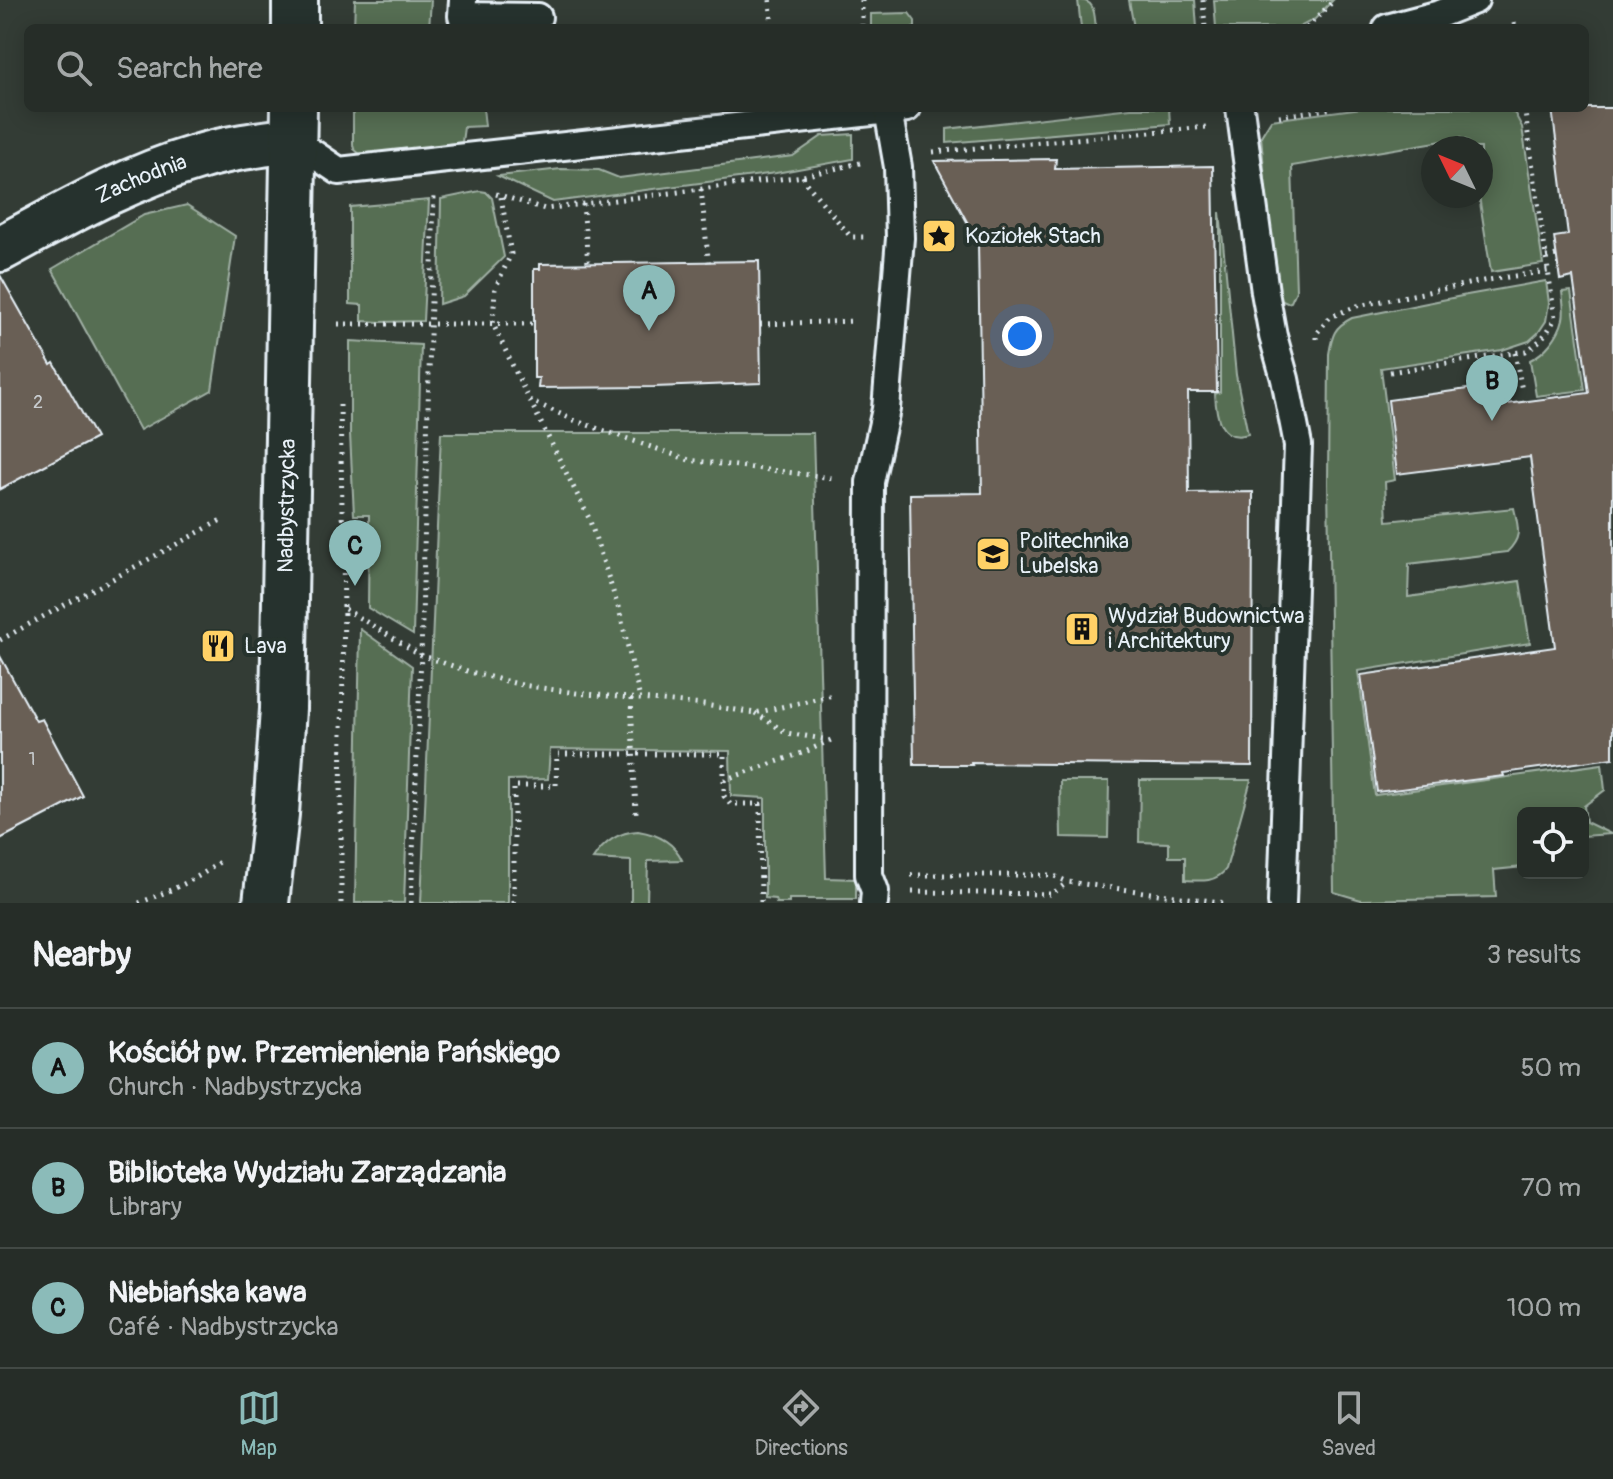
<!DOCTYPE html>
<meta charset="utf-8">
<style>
:root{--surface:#262d28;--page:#2e3530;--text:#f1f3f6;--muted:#a4a8a8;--line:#424945;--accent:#8bbbb9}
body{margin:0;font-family:Pangolin,sans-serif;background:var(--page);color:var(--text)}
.controls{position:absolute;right:24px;bottom:24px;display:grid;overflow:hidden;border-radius:12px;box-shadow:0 4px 20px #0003}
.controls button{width:72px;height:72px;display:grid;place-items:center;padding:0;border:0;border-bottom:2px solid var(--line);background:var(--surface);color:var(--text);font:40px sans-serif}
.compass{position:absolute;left:1421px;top:136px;width:72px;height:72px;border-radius:50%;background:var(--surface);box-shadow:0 4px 20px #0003;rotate:313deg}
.you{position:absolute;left:1022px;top:336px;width:28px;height:28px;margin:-20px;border:6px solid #fff;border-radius:50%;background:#1a73e8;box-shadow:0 0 0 12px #1a73e833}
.badge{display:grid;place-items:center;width:52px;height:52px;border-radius:50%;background:var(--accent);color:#111;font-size:26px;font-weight:700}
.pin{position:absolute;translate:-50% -66px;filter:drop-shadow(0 2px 4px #0008)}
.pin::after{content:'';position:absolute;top:42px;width:28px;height:24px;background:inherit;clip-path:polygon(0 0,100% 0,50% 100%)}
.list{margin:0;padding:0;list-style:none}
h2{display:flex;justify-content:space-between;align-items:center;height:104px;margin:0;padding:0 32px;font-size:34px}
h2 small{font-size:26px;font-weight:400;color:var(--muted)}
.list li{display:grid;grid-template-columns:52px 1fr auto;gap:24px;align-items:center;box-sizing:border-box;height:120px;padding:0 32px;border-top:2px solid var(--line)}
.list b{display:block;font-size:30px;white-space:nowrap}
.list p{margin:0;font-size:26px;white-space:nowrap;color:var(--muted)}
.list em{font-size:26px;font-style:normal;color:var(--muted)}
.icon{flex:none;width:44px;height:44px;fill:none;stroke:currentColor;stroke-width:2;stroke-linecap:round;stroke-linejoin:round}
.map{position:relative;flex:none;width:1613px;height:903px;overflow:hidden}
.search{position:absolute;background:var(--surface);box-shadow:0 4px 20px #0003;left:24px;right:24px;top:24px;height:88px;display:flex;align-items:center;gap:20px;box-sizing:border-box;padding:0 28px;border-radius:12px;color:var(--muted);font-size:30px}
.sheet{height:464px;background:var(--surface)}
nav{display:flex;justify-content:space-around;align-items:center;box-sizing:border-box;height:112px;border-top:2px solid var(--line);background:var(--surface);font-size:22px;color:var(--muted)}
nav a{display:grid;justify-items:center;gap:4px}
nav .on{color:var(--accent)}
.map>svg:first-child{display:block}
.green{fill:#576e52;stroke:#a0b0a5;stroke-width:2}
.building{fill:#695e54;stroke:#e8f1f8;stroke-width:2}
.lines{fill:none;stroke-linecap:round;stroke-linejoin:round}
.lane-casing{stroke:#e8f1f8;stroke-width:32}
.street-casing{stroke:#e8f1f8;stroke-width:50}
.secondary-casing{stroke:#e8f1f8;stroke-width:50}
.path{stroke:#e8f1f8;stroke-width:5;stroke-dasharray:2 6;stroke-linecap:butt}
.lane{stroke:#26332d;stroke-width:26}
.street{stroke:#26332d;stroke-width:44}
.secondary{stroke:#26332d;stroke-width:44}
.labels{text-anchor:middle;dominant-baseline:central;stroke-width:8;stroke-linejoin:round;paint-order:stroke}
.number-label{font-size:18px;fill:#c8cccf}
.street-label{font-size:22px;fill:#e8f1f8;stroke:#26332d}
.poi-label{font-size:22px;fill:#e8f1f8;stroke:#26332d;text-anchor:start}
</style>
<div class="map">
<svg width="1613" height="903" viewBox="0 0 1613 903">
<rect width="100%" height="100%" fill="#333c35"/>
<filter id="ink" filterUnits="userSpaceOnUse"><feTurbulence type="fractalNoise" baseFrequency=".0125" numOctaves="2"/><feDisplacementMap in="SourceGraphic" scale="16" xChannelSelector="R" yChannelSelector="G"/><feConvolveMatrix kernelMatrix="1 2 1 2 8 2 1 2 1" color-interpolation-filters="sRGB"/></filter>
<g filter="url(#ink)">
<g class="green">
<path d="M355,0H431L429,28H354Z"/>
<path d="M1078,0C1096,0 1094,14 1096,28H1081Z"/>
<path d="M1129,0H1195L1197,28H1134Z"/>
<path d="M1214,0H1333L1315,19L1298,28H1216Z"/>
<path d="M909,13L915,21V28H871V14Z"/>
<path d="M353,108H483L485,126L464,127L462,142L362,156L354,149L353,145Z"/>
<path d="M1131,108H1169L1170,124L947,143V129Z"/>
<path d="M1362,108H1507L1515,114L1522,127L1543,264L1491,272L1479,196H1481V148H1472L1468,141L1460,138L1292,166L1296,291L1291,302L1287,303L1276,298L1261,136L1271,120Z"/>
<path d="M853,134V159L776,173L553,202L498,176L561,169L599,170L619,178L793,156L822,136Z"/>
<path d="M480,191L486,192L492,198L504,257L464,296L439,304L441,199Z"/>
<path d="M429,200L423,321L380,322L362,321V305L350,304V207Z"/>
<path d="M187,205L235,236L212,390L140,430L52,269L144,215Z"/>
<path d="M1220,212L1236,375L1248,434C1219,443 1216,414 1215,394L1220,392Z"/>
<path d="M1546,281L1549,303L1546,321L1538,333L1529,341L1502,350L1381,368L1395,480L1385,482L1387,521L1514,508C1518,527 1523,537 1507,552L1409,564L1408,597L1520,581L1530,643L1358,671L1375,795L1602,764L1605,790L1584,806L1586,822L1611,834L1583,836V813H1523V867L1494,870L1496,897L1361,900L1334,892L1328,483L1329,354C1332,335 1334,327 1352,318L1467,295Z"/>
<path d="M1571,291L1585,390L1536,396L1530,360C1545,353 1559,336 1563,319C1565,311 1563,301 1562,292Z"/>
<path d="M350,341L421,345L413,635L368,608L369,515H354L350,434Z"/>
<path d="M441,433H813L826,878L856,879V899H789V903H776L775,899L765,898V798L731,796L730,751L550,749L548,779L508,780V903H421Z"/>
<path d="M360,629L412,666L404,903H355Z"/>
<path d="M1140,780H1251L1226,869C1216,883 1200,881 1185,880V857H1169V843L1139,842Z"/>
<path d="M1060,781H1109L1108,838L1061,837Z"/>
<path d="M638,831C657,834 674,842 682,860L648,861L647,903H631V861L593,859C604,842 618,832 638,831Z"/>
</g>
<g class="building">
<path d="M1552,108H1613V758L1503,773L1504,776L1377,792L1361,675L1555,647L1530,457L1397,474L1388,400L1504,384L1506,404L1589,393L1573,277L1560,280L1554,237L1568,235Z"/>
<path d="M1056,159L1055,169L1213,166L1217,392H1188L1189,493L1253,492L1252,766L971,763L972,765H914L910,494L982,493L978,242L934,161Z"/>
<path d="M759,261L761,383L654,387L538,388L539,378H534V269H540V264Z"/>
<path d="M0,275L51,365L54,363L96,438L0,489Z"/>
<path d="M0,656L36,721L42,719L83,796L0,839Z"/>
</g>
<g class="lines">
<g class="lane-casing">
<g id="lane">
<path d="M463,0L462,16L538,17"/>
<path d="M1387,28L1440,14L1475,0"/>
<path d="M1240,108L1265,292L1273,336L1285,379L1298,445L1282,903"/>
<path d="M293,140L339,171L907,108"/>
<path d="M874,903L875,891L869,875V843L870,482L886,409L900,238L898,167L888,110"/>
</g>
</g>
<g class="street-casing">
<g id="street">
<path id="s1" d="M0,249C63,215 127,178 196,158C228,148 261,144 293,140"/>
</g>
</g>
<g class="secondary-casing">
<g id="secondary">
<path d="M295,28V0"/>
<path id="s2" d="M266,903L276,814L283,709L294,108"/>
</g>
</g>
<g class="path">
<path d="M770,0L772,28"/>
<path d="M862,0V28"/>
<path d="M1203,0L1205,28"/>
<path d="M1514,23L1515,28"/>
<path d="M1307,28L1334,0"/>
<path d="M1279,116L1334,108"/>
<path d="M933,152L1206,127"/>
<path d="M803,176L807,184L851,237H865"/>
<path d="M701,189L709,267"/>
<path d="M496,194L545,209L803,176L860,163"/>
<path d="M501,197L511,254L495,289L493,324L529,400L576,421L689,460L833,478"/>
<path d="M583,204L588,263"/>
<path d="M1546,257L1557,255"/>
<path d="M338,324H538"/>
<path d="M760,324L855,321"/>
<path d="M1316,339V334L1330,317L1357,306L1488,280L1548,271"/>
<path d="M1515,353L1522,391"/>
<path d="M1390,372L1526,351C1540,342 1548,333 1555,318L1525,113L1518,108"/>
<path d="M530,401L589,518L620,613L640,699"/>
<path d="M340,405L344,608L341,795V903"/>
<path d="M345,609L421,655L470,672L522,685L576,693L704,705L755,713L833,695"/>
<path d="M0,640L223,519"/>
<path d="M631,699L636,813"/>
<path d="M755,713L787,733L829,740"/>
<path d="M724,780L805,752L831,740"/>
<path d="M911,875H1052L1068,882L1227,903"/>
<path d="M912,892L1052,894L1068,882"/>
<path d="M139,903C169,891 198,880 223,859"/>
<path d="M411,903L421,655L434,196"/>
<path d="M514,903V786H556L557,754H724V796L730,804H760L761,903"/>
</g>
<use href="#lane" class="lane"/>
<use href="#street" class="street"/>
<use href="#secondary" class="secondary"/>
</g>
</g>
<defs>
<g id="sight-square" transform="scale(1.8)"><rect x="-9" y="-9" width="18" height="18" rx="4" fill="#ffd166" stroke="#26332d"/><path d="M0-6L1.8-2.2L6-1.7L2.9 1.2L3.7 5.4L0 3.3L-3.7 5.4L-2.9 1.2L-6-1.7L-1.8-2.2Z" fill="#111"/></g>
<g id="university-square" transform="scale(1.8)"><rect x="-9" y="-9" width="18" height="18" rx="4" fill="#ffd166" stroke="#26332d"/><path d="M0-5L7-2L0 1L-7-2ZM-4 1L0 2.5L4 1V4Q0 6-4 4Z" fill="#111"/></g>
<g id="building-square" transform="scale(1.8)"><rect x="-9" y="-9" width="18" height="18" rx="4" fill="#ffd166" stroke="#26332d"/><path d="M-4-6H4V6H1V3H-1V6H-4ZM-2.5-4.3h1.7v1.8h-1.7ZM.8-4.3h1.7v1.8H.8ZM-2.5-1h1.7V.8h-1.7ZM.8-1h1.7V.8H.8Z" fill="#111"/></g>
<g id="restaurant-square" transform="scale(1.8)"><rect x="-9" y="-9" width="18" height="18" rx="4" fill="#ffd166" stroke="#26332d"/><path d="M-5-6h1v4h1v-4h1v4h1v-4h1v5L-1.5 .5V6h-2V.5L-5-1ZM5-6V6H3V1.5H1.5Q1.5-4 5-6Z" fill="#111"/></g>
</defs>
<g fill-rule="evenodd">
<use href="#sight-square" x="939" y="236"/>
<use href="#university-square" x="993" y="554"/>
<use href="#building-square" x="1082" y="629"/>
<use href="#restaurant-square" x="218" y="646"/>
</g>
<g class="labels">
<g class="number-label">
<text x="38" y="402">2</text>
<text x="32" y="759">1</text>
</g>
<g class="street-label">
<text stroke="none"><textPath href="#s1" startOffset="158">Zachodnia</textPath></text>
<text stroke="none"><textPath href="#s2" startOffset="398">Nadbystrzycka</textPath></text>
</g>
<g class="poi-label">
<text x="965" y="236">Koziołek Stach</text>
<text x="1019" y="541">Politechnika<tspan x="1019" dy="25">Lubelska</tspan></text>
<text x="1108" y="616">Wydział Budownictwa<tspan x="1108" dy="25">i Architektury</tspan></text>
<text x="244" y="646">Lava</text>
</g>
</g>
</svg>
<div class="controls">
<button><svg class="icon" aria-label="locate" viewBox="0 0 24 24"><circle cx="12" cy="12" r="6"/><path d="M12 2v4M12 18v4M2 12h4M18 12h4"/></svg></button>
</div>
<svg class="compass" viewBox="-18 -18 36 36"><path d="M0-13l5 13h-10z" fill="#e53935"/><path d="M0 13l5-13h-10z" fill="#a4a8a8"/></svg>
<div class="you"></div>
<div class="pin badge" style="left:649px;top:331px">A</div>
<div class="pin badge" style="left:1492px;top:421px">B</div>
<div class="pin badge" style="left:355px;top:586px">C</div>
<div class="search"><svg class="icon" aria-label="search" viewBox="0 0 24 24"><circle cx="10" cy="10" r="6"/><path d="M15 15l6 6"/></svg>Search here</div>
</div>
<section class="sheet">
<h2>Nearby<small>3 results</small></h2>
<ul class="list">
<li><span class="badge">A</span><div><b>Kościół pw. Przemienienia Pańskiego</b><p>Church · Nadbystrzycka</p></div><em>50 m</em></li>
<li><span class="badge">B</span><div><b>Biblioteka Wydziału Zarządzania</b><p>Library</p></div><em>70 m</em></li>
<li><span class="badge">C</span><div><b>Niebiańska kawa</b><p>Café · Nadbystrzycka</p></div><em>100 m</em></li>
</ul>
</section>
<nav>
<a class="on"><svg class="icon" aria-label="map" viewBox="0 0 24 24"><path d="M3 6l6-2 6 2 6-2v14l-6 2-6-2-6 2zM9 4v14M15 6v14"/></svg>Map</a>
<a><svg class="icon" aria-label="directions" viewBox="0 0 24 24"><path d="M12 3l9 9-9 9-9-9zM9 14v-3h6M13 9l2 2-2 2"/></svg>Directions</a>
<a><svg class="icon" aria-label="saved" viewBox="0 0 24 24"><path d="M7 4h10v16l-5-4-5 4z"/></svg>Saved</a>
</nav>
